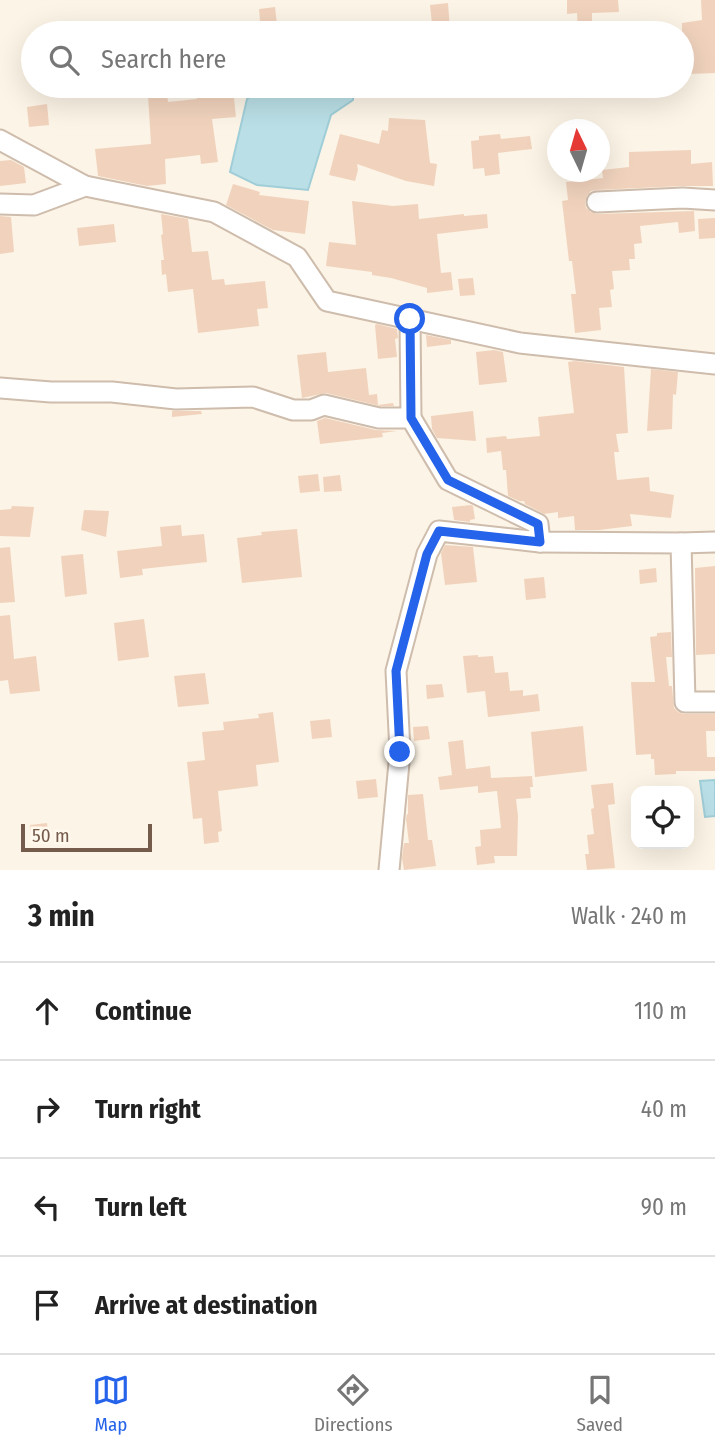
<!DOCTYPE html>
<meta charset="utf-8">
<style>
:root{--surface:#fff;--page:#f2f2f2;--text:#222;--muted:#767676;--line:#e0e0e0;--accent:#2563eb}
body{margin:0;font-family:"Fira Sans Condensed",sans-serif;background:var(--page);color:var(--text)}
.controls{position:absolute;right:21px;bottom:21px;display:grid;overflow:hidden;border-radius:14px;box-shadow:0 7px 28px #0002}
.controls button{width:63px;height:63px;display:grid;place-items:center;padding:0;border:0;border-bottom:2px solid var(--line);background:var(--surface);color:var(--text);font:35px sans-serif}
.compass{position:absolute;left:547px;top:119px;width:63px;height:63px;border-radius:50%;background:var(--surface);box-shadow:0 7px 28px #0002;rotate:355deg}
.scale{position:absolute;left:21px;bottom:18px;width:131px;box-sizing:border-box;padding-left:7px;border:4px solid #755b4b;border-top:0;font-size:19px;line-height:24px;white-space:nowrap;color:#755b4b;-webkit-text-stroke:5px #fff8ec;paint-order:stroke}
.stop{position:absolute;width:21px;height:21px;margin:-16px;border:5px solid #2563eb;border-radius:50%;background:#fff}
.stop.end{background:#2563eb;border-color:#fff;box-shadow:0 2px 7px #0008}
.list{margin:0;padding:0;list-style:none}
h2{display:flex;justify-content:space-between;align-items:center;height:91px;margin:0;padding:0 28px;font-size:30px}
h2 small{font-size:23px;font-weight:400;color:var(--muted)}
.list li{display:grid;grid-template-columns:46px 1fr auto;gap:21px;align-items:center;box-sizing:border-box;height:98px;padding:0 28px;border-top:2px solid var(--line)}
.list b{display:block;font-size:26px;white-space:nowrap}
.list em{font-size:23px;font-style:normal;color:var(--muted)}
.icon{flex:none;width:38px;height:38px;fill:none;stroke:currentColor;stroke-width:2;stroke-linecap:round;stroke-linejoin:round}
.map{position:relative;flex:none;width:715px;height:870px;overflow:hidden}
.search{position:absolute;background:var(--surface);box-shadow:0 7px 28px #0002;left:21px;right:21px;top:21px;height:77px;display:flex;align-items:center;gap:18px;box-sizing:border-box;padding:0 24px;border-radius:38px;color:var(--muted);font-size:26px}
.sheet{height:483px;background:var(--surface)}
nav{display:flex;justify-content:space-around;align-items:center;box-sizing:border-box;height:98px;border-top:2px solid var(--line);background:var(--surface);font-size:19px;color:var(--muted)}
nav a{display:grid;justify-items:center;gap:4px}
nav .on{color:var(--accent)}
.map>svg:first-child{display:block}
.water{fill:#badfe6;stroke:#a0ced8;stroke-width:2}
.building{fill:#f1d3bd}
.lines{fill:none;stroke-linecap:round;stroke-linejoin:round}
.street-casing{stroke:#cebcac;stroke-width:23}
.street{stroke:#fff;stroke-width:19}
.route{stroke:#2563eb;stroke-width:9}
</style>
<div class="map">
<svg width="715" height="870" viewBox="0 0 715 870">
<rect width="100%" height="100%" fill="#fcf4e6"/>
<g class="water">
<path d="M264,86H353V100L331,115L308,190L257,185L230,172L247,99Z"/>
<path d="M715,780V816L705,817L700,781Z"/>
</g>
<g class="building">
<path d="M567,0H618L619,12L592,13V31L578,32L577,13L567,14Z"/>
<path d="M701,0H715V73L690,74L688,49L682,50V23L702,20Z"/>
<path d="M448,3L450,31L433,33L430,5Z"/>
<path d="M275,7L278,33H263L261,32L259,9Z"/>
<path d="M233,89L236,117L212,119L218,162L201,164L200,155L165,159L166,184L147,186L98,176L95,149L151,144L148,95L167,93L168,102L197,99L196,93Z"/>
<path d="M47,104L49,125L29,127L27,107Z"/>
<path d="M389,118L425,120L430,163L437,164L434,186L406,181L357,164L358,170L355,181L329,175L340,134L379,144L382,130L388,131Z"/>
<path d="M500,134L501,139L530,136L532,149L498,153L500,174L485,176L484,168L473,169L471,141L479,140V136Z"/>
<path d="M691,150V164L712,162L713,186H682L596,190L591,191L587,196L585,202L586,208L591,212L597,214L694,211L695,231L679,233L678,222L640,226L642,243L634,244L635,259H629L630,270L612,271L614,289L610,290L612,307L599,308L601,330L575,333L571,294H576L572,261H569L562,201L568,200L566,182L603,178L602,170L629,167V152Z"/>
<path d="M11,160L24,167L26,183L0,186V161Z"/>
<path d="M233,184L260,192L259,195L309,201L305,234L273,230L226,205Z"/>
<path d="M352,201L393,206L418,204L419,219L464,214V216L487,214L488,228L437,234L441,273L451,272L453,290L427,293V288L391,278L372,275V272L326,266L329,242L356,245Z"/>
<path d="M161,214L188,219L192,252L208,251L212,280L224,279L225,285L265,281L268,308L257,309L259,326L198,333L193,289L168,292L166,274L162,275L161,260H164L161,235L163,234Z"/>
<path d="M0,216L11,217L14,252L0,254Z"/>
<path d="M715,218V238L699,239L698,219Z"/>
<path d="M114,224L116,242L79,246L77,228Z"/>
<path d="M473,278L475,295L460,296L458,279Z"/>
<path d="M377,324L397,329L398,338L395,339L397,357L378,359L375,325Z"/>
<path d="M426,335L451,340V344L427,347Z"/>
<path d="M494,350L503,352L507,382L479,385L476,352Z"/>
<path d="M326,352L328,372L366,368L369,395L377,394L378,405L393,403L394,406H380L326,393L302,398L297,355Z"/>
<path d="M575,361L624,367L628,433L616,434L619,452H614L617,480L649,477L650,491L674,495L671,518L630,514L632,526L599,530H575L574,516L558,518V512L544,514L525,504L524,501H519L508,496L506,470H503L501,451L487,453L486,438L506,436L507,439L540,436L538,417L574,413L568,362Z"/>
<path d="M651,369L678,372L676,395L673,394L672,429L647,431Z"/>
<path d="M172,411H201L202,414L172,417Z"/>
<path d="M473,411L476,441L437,438L432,429L431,416Z"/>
<path d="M325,418L376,430L397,431L382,433L383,437L320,444L317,421Z"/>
<path d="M318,474L320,491L300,493L298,476Z"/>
<path d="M340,475L342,491L324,492L323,477Z"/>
<path d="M471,505L473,506L475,519L470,520V522L454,520L452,507Z"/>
<path d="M12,506L34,507L30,537L0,536V510L11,509Z"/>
<path d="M84,510L109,511L106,537L81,530Z"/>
<path d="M181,525L182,536L204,534L207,562L142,569L143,575L120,578L117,551L162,546L160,527Z"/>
<path d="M297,529L302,577L242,583L237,538L262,535L261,532Z"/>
<path d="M445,545L473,547L477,582L445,585L441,553Z"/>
<path d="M10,547L15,602L0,603V548Z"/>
<path d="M83,554L87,594L65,597L61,556Z"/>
<path d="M715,566V654L696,655L695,568Z"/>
<path d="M656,568L657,582L640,584L639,570Z"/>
<path d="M544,577L546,598L526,600L524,579Z"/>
<path d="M10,615L14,659L36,656L40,691L10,694L8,680L0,681V616Z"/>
<path d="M144,619L149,657L118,661L114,623Z"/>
<path d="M671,632L672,657H666L669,686H672L674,708L678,712L684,714H715V731H706L707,757H715V771H676V774L655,775L654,759H651V754L636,755L631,682H655L650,637L657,636V633Z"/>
<path d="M478,655V657L493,656L495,673L508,672L510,691L523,690V696L538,694L540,711L488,717L485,691L467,693L463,656Z"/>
<path d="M205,673L209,704L178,707L174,676Z"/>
<path d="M442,684L444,697L427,699L426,685Z"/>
<path d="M273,712L279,762L256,765L258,786L218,791L222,831L218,832L219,842L204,844L202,818L193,819L187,762L205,760L202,732L224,730L223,722L259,718L258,714Z"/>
<path d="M330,719L332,737L312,739L310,721Z"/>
<path d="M428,726L430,739L414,741L413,727Z"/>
<path d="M583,726L587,771L535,777L531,732Z"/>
<path d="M463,740L466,769L490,766L491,778L532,776L533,787H530L531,798L516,799L518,816L517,856H494L495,863L477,865L475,847L481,846L480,830L501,828L497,791L478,793V786L440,790L438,777L452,775L448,742Z"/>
<path d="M376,779L378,797L358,799L356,781Z"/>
<path d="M613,783L615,804L608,805L615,868L587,870L585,854H589L587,835L594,834L591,809L594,808L591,785Z"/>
<path d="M423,794L428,840H432L436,866L404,870L402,858L404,843H409L406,819L407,814H408V795Z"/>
<path d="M47,823L49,841L32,843L30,825Z"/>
</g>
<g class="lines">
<g class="street-casing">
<g id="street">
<path d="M0,140L85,186L214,212L297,257L327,301L520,343L715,364"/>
<path d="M597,202L683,198L715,200"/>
<path d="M0,204L34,205L85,186"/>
<path d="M410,319L411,418"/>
<path d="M0,388L51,392H112L176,399L253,397L293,410H311L324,405L379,418H411L448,480L538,524L540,542"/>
<path d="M681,543L715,542"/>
<path d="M389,870L400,752L396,671L427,554L439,531L540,542L681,543L685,702H715"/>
</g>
</g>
<use href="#street" class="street"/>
</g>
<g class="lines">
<path class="route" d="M400,752L396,671L427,554L439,531L540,542L538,524L448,480L411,418L410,319"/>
</g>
</svg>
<div class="controls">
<button><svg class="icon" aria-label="locate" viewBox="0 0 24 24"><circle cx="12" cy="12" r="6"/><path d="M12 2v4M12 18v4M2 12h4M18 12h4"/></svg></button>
</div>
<svg class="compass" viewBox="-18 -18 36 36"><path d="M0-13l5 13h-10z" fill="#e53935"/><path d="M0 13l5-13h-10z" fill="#767676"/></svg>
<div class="scale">50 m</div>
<div class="stop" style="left:410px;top:319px"></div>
<div class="stop end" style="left:400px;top:752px"></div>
<div class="search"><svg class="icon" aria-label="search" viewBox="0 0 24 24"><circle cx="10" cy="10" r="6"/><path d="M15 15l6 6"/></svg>Search here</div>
</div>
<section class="sheet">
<h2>3 min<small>Walk · 240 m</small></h2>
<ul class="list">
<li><svg class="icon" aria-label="ahead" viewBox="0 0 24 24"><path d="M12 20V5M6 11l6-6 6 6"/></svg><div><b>Continue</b></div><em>110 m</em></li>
<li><svg class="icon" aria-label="right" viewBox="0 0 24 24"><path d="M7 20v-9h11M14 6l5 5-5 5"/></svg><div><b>Turn right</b></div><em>40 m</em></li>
<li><svg class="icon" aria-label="left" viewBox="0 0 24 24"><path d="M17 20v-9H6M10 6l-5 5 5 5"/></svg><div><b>Turn left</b></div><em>90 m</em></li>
<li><svg class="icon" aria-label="arrive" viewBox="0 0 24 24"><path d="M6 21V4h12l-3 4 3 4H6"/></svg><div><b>Arrive at destination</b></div></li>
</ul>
</section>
<nav>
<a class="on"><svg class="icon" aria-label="map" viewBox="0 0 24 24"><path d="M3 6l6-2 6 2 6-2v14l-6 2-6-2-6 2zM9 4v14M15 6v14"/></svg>Map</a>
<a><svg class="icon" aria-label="directions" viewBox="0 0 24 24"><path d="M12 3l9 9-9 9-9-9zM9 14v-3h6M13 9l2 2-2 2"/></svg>Directions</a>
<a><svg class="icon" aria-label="saved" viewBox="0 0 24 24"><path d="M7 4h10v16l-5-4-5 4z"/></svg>Saved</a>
</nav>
